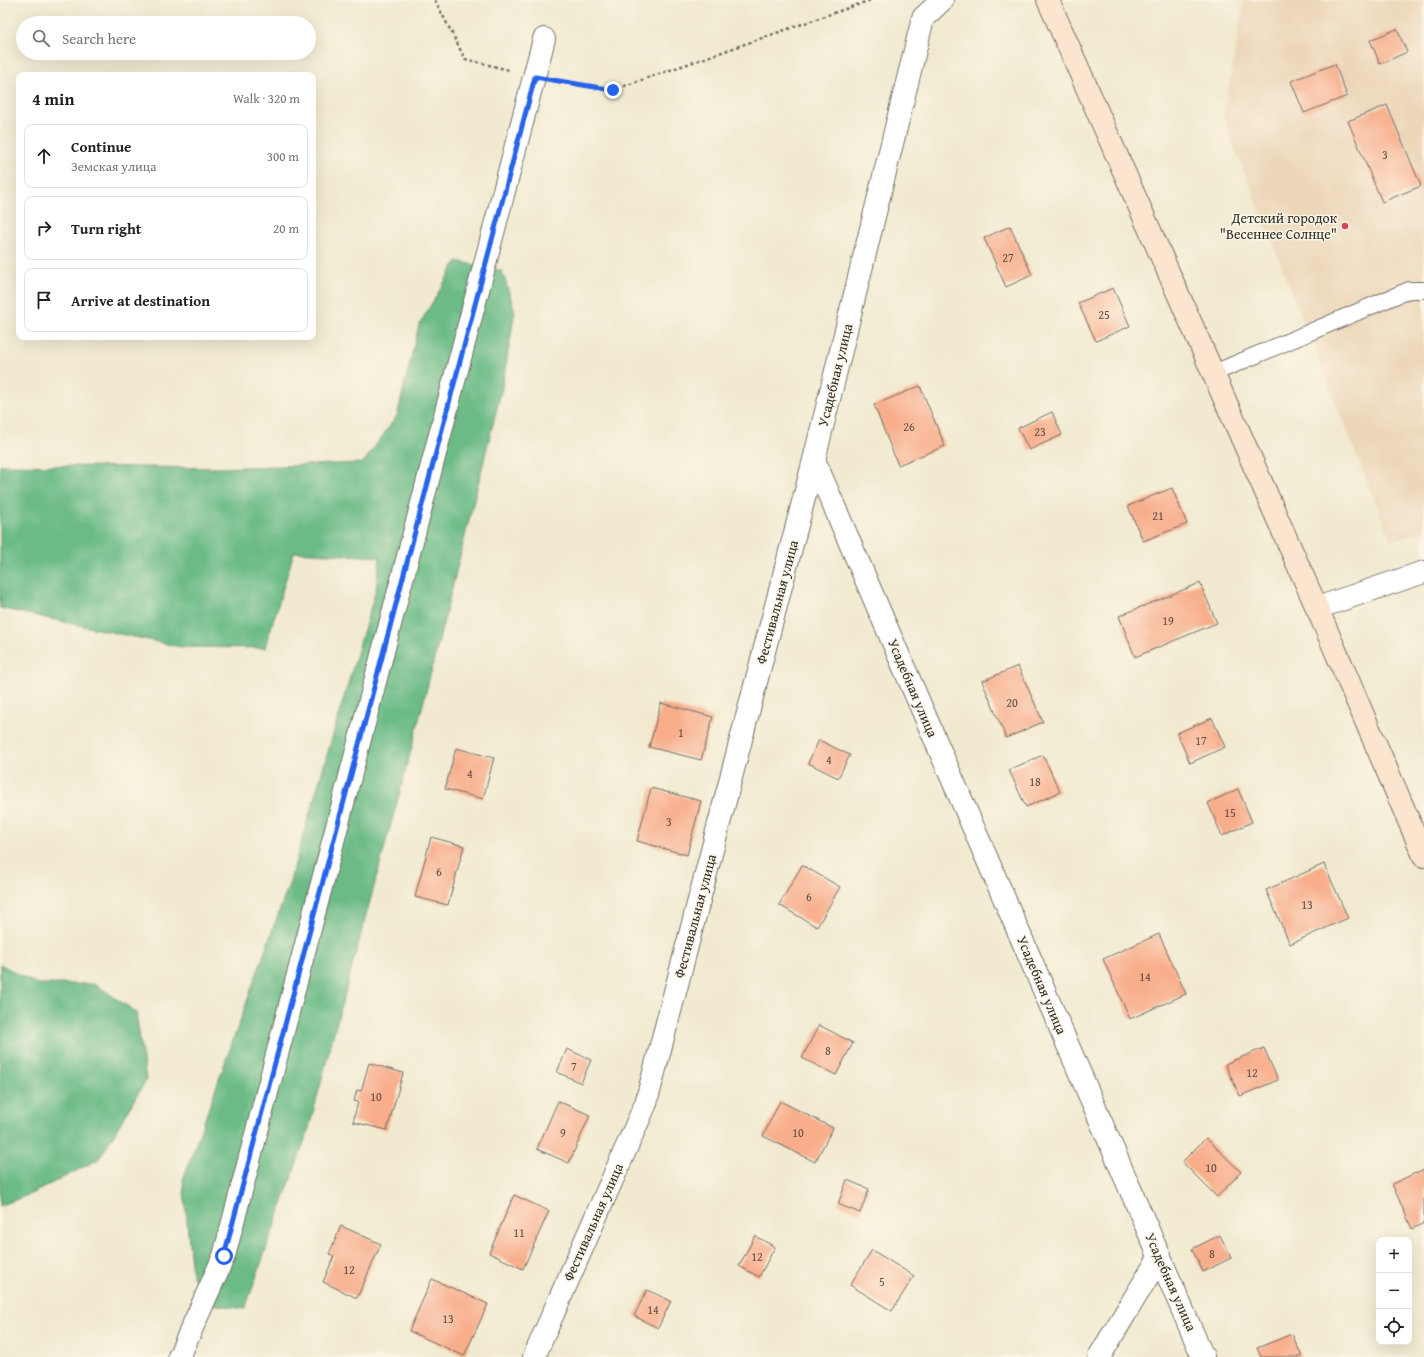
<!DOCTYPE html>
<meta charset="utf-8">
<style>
:root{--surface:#fff;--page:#f2f2f2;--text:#202124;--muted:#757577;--line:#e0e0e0}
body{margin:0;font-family:"Gentium Book Plus",serif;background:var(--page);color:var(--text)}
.controls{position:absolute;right:12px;bottom:12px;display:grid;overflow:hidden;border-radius:8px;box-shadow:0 4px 16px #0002}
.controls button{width:36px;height:36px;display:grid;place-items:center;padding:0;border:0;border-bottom:1px solid var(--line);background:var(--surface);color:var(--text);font:20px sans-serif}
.stop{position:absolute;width:12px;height:12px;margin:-9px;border:3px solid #2563eb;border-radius:50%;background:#fff}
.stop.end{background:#2563eb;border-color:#fff;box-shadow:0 1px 4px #0008}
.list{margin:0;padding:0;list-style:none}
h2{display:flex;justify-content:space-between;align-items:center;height:52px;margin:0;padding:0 16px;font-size:17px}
h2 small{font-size:13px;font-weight:400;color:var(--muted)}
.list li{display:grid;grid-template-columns:26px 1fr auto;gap:12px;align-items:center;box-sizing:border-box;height:64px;margin:0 8px 8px;padding:0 8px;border:1px solid var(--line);border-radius:8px}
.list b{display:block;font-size:15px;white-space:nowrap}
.list p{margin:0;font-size:13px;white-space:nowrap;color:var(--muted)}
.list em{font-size:13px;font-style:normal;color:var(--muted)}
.icon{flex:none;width:22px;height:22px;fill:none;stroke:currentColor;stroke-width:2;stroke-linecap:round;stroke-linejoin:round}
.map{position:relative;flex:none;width:1424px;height:1357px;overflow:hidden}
.search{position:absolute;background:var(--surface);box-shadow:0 4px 16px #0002;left:16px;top:16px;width:300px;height:44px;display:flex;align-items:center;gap:10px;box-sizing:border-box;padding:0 14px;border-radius:22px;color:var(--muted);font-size:15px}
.panel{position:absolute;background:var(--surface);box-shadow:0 4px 16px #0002;left:16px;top:72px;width:300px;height:268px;border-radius:8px}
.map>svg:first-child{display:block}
.built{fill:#ecd7ba}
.forest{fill:#6cbb86;stroke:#4c7358}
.building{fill:#f8ad8b}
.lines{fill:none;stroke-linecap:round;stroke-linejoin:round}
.lane-casing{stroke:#706e65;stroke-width:18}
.street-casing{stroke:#706e65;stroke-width:24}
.secondary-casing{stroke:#706e65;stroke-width:24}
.path{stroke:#706e65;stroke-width:2.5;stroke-dasharray:3 3;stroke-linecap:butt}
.lane{stroke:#fff;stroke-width:16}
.street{stroke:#fff;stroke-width:22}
.secondary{stroke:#fbe5cf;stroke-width:22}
.route{stroke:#2563eb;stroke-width:5}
.poi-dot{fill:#d1495b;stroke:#fcf5e5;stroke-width:1.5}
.labels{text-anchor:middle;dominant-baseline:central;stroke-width:3;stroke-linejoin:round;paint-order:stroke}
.number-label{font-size:12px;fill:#5e4c43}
.poi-label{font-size:14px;fill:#2b2b2b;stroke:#fcf5e5;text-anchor:end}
.street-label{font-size:14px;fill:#2b2b2b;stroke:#fcf5e5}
</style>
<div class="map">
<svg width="1424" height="1357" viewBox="0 0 1424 1357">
<rect width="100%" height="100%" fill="#fcf5e5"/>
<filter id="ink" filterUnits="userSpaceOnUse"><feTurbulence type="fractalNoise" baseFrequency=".025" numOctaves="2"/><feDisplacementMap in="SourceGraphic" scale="8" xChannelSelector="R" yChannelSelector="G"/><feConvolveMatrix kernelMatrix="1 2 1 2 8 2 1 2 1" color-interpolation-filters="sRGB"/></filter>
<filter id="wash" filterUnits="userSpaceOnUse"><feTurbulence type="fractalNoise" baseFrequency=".012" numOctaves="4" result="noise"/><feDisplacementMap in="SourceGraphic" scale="16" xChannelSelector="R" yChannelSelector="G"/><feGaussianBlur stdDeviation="0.9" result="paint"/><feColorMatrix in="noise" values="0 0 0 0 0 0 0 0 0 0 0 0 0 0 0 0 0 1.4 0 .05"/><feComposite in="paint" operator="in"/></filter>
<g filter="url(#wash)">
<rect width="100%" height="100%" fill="#f1ead0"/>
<path class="built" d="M1244,0H1424V531L1391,542L1223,118Z"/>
<g class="forest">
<path d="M457,261L502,271L515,311L502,388L415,736L335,1029L309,1128L245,1309L210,1304L192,1275L183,1180L289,884L376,589L380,557L294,552L265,648L181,647L0,608V465L218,468L363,463L397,416L419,325Z"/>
<path d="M0,964L36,984H95L136,1012L146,1080L99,1159L33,1193L0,1206Z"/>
</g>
<g id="blocks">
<g class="building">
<path d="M1397,29L1407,52L1380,64L1370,40Z"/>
<path d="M1335,64L1347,96L1304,113L1291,81Z"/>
<path d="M1387,105L1421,186L1382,202L1348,121Z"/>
<path d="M1010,226L1032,275L1006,287L984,238Z"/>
<path d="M1113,288L1130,326L1096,341L1078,303Z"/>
<path d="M920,386L945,446L898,465L874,405Z"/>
<path d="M1052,412L1062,435L1029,450L1018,428Z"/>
<path d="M1172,488L1187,524L1143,541L1128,506Z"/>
<path d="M1200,583L1217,623L1135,657L1119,616Z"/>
<path d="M1018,666L1043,722L1006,738L982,681Z"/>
<path d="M661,703L713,717L701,760L649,747Z"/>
<path d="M1212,718L1225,747L1190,763L1177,733Z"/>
<path d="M819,740L850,755L838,778L808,763Z"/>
<path d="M456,748L494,758L483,799L445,789Z"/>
<path d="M1043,755L1060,792L1026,807L1009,770Z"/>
<path d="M651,788L701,801L687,855L637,841Z"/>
<path d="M1238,789L1252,822L1222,836L1208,803Z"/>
<path d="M431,837L464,846L448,905L415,897Z"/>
<path d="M1324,864L1348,918L1290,944L1266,890Z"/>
<path d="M802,865L840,887L817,927L779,905Z"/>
<path d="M1159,934L1186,994L1130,1019L1103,959Z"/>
<path d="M819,1025L853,1043L836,1075L802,1058Z"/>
<path d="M1264,1048L1278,1080L1240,1096L1225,1064Z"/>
<path d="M567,1049L591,1060L581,1083L557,1072Z"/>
<path d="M369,1063L403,1073L387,1130L353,1122L358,1102L354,1101L357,1090L361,1091Z"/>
<path d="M558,1101L590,1115L569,1163L537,1149Z"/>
<path d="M780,1101L833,1128L815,1162L763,1136Z"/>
<path d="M1206,1138L1241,1172L1217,1197L1182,1162Z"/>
<path d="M1424,1169V1223L1412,1229L1392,1184Z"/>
<path d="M847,1180L869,1189L860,1213L838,1204Z"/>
<path d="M514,1195L549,1211L523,1269L489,1253Z"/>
<path d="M341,1226L381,1244L357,1298L323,1282L334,1256L329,1254Z"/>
<path d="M1220,1235L1231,1258L1203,1272L1192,1249Z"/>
<path d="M755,1236L775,1247L759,1277L739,1266Z"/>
<path d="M872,1250L914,1276L892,1311L850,1285Z"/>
<path d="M432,1279L488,1304L464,1356L409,1331Z"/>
<path d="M647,1290L671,1301L658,1328L634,1316Z"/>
<path d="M1292,1334L1302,1357H1261L1257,1348Z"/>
</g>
</g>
</g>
<g filter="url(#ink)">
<use href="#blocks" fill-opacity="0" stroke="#706e65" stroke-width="1"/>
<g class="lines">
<g class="lane-casing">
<path id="lane" d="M1214,373L1409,290H1424"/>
</g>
<g class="street-casing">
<g id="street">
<path d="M942,0L923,18L814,460L1203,1357"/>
<path d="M1317,608L1424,572"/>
<path d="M179,1357L224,1256L544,39"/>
<path d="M534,1357L646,1103L814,460"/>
<path d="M1099,1357L1160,1256"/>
</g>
</g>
<g class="secondary-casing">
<path id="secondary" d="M1048,0L1317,608L1424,856"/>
</g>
<g class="path">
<path d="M435,0L465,59L509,70"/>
<path d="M559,81L613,90L871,0"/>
</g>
<use href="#lane" class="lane"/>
<use href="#street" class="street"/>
<use href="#secondary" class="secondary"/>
</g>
</g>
<g class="lines" filter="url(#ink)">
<path class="route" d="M224,1256L535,77L613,90"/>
</g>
<circle class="poi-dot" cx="1345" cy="226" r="4"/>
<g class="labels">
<g class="number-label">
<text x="1385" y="154">3</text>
<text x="1008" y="257">27</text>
<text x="1104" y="314">25</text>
<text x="909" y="426">26</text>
<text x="1040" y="431">23</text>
<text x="1158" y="515">21</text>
<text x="1168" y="620">19</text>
<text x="1012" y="702">20</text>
<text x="681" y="732">1</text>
<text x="1201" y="740">17</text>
<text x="829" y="759">4</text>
<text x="470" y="773">4</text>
<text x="1035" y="781">18</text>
<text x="1230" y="812">15</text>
<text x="669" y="821">3</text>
<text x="439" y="871">6</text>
<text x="809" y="896">6</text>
<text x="1307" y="904">13</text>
<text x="1145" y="976">14</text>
<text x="828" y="1050">8</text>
<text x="574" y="1066">7</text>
<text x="1252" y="1072">12</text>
<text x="376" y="1096">10</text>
<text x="563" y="1132">9</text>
<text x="798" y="1132">10</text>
<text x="1211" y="1167">10</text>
<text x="519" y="1232">11</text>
<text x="1212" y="1253">8</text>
<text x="757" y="1256">12</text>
<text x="349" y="1269">12</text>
<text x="882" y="1281">5</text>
<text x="653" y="1309">14</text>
<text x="448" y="1318">13</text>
</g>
<g class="poi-label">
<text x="1337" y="218">Детский городок<tspan x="1337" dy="16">"Весеннее Солнце"</tspan></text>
</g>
<g class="street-label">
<text transform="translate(835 375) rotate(-76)">Усадебная улица</text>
<text transform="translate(777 602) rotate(-75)">Фестивальная улица</text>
<text transform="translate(913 688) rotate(67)">Усадебная улица</text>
<text transform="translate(695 916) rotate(-75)">Фестивальная улица</text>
<text transform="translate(1042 985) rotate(67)">Усадебная улица</text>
<text transform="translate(593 1222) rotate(-66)">Фестивальная улица</text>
<text transform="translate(1171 1282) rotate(66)">Усадебная улица</text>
</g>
</g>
</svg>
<div class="controls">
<button>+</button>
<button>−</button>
<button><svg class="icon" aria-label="locate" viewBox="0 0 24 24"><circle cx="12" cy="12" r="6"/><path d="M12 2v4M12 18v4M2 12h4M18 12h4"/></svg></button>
</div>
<div class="stop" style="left:224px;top:1256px"></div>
<div class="stop end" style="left:613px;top:90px"></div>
<div class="search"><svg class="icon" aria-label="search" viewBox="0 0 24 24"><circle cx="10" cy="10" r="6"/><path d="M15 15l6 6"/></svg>Search here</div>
<section class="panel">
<h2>4 min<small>Walk · 320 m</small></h2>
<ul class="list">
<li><svg class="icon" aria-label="ahead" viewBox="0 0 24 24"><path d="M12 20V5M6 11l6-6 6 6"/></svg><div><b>Continue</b><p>Земская улица</p></div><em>300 m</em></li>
<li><svg class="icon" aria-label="right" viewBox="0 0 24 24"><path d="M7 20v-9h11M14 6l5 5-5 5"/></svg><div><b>Turn right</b></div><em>20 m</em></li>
<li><svg class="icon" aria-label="arrive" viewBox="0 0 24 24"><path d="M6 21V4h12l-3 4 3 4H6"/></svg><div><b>Arrive at destination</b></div></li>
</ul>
</section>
</div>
